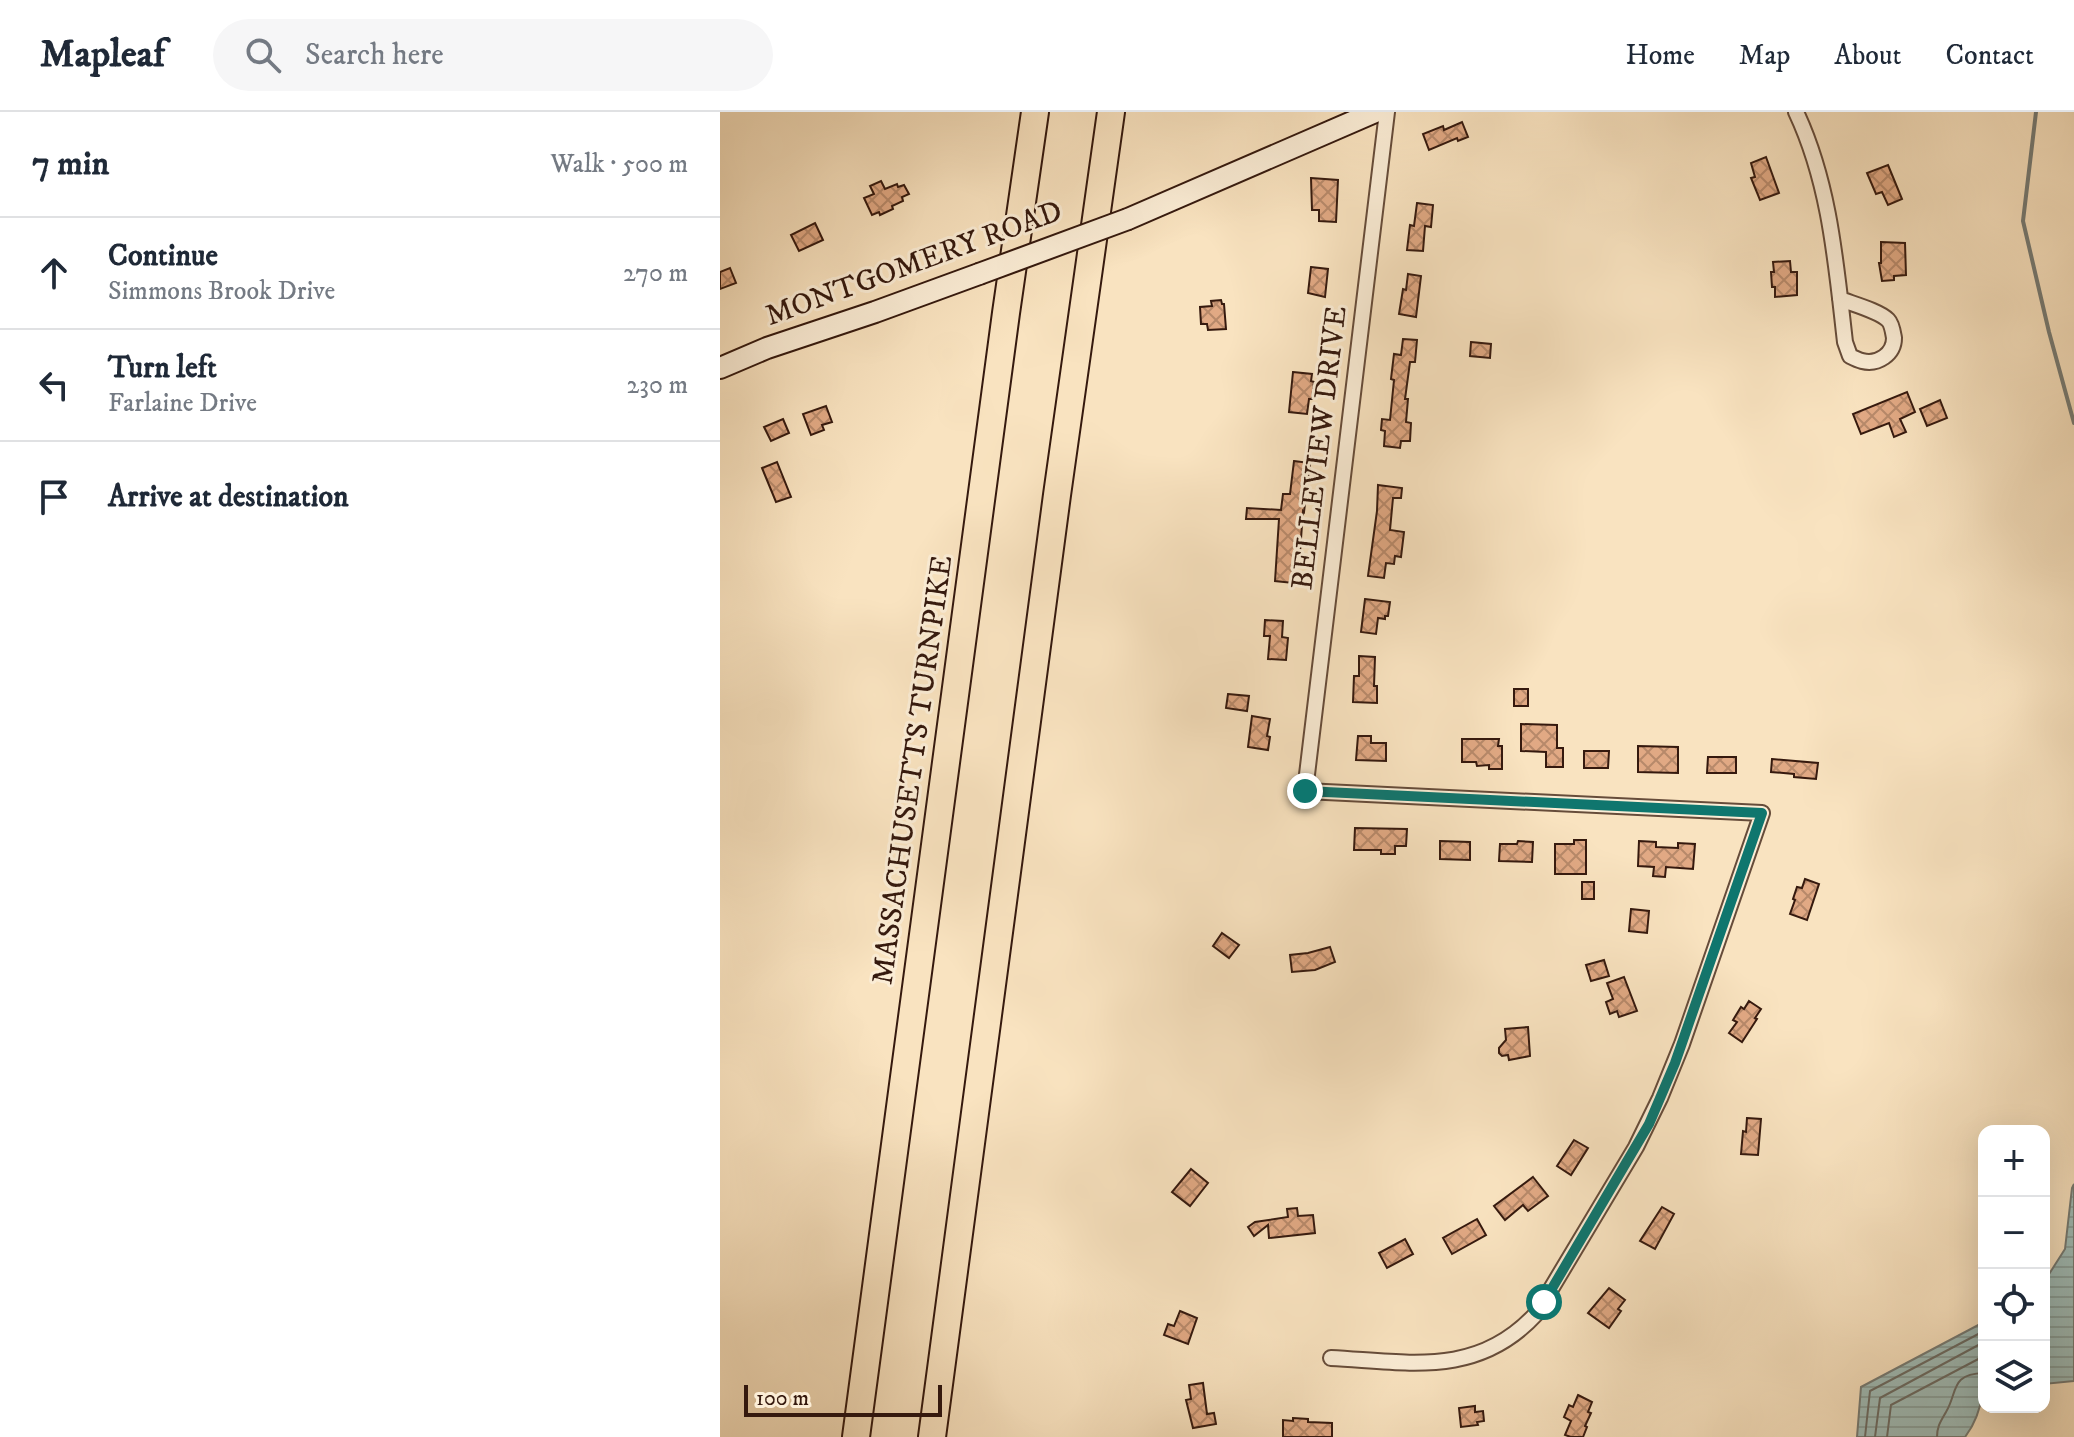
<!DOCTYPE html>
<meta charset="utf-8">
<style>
:root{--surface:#fff;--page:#f6f6f7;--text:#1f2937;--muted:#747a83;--line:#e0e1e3}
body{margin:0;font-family:"IM FELL DW Pica",serif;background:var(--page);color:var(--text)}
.controls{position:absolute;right:24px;bottom:24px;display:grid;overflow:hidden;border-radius:16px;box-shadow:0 8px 32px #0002}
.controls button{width:72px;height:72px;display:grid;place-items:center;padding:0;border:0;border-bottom:2px solid var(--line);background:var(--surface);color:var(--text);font:40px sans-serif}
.scale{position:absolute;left:24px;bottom:20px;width:198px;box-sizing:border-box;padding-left:8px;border:4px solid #35190e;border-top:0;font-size:22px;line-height:28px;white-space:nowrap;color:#35190e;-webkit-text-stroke:6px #fbedd6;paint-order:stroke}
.stop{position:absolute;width:24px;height:24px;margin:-18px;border:6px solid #0f766e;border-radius:50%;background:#fff}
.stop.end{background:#0f766e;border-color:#fff;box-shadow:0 2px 8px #0008}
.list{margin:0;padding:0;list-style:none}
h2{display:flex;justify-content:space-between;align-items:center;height:104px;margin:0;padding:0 32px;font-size:34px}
h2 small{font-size:26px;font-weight:400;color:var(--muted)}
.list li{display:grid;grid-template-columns:52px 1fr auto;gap:24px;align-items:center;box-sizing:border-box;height:112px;padding:0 32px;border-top:2px solid var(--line)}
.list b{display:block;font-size:30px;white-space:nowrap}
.list p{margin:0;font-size:26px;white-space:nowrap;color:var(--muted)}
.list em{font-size:26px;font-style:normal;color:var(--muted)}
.icon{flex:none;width:44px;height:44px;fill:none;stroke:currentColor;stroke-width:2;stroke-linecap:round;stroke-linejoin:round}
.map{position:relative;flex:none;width:1354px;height:1325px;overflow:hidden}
header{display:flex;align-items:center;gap:48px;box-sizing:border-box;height:112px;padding:0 40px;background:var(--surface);border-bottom:2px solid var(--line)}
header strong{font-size:38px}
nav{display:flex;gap:44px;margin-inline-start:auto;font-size:28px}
.search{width:560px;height:72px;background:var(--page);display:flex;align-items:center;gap:20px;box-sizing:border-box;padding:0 28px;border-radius:44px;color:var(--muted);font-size:30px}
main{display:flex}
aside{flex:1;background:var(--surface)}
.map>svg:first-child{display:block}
.water{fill:url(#water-rules);stroke:#757b75;stroke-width:2}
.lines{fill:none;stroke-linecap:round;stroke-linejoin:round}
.shore{stroke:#6a6b64;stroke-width:2}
.stream{stroke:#757b75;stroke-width:4}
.building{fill:url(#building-cross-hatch);stroke:#35190e;stroke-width:2}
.street-casing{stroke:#664c3a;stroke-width:18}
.secondary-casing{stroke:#35190e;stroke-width:24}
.highway-casing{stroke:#35190e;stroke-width:30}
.street{stroke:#fbedd6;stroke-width:14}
.secondary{stroke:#fbedd6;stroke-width:20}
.highway{stroke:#f9e3c0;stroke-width:26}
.secondary-bridge-casing{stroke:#35190e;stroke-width:24;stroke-linecap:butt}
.secondary-bridge{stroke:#fbedd6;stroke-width:20}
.route{stroke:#0f766e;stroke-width:10}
.labels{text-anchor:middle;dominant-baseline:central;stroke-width:6;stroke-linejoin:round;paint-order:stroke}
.street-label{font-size:30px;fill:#35190e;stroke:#fbedd6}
</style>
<header>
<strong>Mapleaf</strong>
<div class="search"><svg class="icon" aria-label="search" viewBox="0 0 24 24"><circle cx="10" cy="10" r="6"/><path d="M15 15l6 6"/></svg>Search here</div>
<nav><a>Home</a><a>Map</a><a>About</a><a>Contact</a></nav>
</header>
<main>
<aside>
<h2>7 min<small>Walk · 500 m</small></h2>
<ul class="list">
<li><svg class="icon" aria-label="ahead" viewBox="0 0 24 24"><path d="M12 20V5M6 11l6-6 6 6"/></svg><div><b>Continue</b><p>Simmons Brook Drive</p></div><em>270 m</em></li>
<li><svg class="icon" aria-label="left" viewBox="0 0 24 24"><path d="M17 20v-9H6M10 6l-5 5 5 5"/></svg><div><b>Turn left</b><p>Farlaine Drive</p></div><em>230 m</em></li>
<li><svg class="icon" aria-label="arrive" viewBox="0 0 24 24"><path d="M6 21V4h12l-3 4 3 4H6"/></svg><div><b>Arrive at destination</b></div></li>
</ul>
</aside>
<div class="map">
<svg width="1354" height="1325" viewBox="0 0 1354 1325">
<defs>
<pattern id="water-rules" width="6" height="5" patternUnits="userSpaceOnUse" patternTransform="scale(2)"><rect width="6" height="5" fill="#9fbdb9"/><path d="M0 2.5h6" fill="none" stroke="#8aa29e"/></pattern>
<pattern id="building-cross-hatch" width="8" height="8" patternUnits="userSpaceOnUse" patternTransform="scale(2)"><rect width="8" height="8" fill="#e1a984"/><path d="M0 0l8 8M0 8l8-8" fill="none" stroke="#b7896a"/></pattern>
</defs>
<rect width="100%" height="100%" fill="#f9e3c0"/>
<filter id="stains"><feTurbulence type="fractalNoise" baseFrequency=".0025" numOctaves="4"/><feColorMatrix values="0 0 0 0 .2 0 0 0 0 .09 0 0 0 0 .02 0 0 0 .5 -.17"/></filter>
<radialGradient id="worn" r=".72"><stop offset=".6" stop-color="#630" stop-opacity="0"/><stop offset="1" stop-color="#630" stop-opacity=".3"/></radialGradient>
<g class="water">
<path d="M1354,1072V1269L1324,1272V1170L1345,1137L1352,1076Z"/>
<path d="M1264,1210C1264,1249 1270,1293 1245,1325H1137L1141,1275Z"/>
</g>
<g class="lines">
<g class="shore">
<path d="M1145,1325L1150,1279L1264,1219"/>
<path d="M1155,1325L1160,1286L1264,1230"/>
<path d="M1167,1325L1171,1293L1264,1244"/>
<path d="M1217,1325C1217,1314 1221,1309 1226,1300C1238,1280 1230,1262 1264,1261"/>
</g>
<path class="stream" d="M1316,0L1303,109L1329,220L1354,311"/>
</g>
<g class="building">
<path d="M742,10L748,25L738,29L737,26L709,38L703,22L723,14L724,18Z"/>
<path d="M1046,45L1059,81L1040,88L1031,66L1035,65L1031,51Z"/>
<path d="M1168,53L1182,87L1168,93L1162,80L1156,82L1147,61Z"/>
<path d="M591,66L618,68L616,110L599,109V98H592Z"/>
<path d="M161,69L165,77L177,72L178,75L184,73L189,82L182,85L183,89L172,94L173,97L160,103L159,100L152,103L144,86L154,82L150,74Z"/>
<path d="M697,91L713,93L711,115L705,114L703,139L687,138L690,113L694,114Z"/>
<path d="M95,111L103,128L79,139L71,123Z"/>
<path d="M1161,130L1185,131L1186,163L1174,164V168L1162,169L1159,151H1161Z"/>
<path d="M1070,149L1071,160H1077V183L1055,185V175H1052L1051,160H1054L1053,150Z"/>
<path d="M591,155L608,157L605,185L588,181Z"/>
<path d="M10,156L16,171L0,177V160Z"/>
<path d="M688,162L701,164L696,205L679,202L683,177L686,178Z"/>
<path d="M501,188L502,192H504L506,217L488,218L487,212H481L480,195L492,194L491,189Z"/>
<path d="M683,227L697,228L695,250H690L685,287H688L686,310L691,311L690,329H681L680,336L664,334L665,319L661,318L662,307L670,308L674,268L671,267L674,242L681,243Z"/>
<path d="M751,230L771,232L770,246L750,244Z"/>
<path d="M573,260L592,262L591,269L594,270L592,287H589L587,302L569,300Z"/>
<path d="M1187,280L1195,300L1180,307L1186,320L1174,325L1169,311L1141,322L1133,302Z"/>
<path d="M1220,288L1227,306L1207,314L1200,297Z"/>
<path d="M106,294L112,310L102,313L104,318L91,323L83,302Z"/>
<path d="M63,307L69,321L51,329L44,315Z"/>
<path d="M574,349L590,351L584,400L583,399L580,441H575L573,471L555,469L559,407H526L527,396L561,398L563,382H570Z"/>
<path d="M57,350L71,385L56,390L42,356Z"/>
<path d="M658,373L682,376L681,386H673L670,418L684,420L681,445L675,444L674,452L666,451L664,466L648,464L657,399Z"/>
<path d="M645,487L670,490L668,504H665V507L658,506L656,522L641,520Z"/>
<path d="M545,508L563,509L562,525L568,526L566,548L548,547L550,524H544Z"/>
<path d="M639,544L655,545L654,574H657V591L633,590L634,564H639Z"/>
<rect x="794" y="577" width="14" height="17"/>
<path d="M508,582L529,584L527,599L506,596Z"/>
<path d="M532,604L550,607L547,624L550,625L548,638L528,635Z"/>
<path d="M801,612L837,613V636H843V655H826V640L801,639Z"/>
<path d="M638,624H651V631H666V649L636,648Z"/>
<path d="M742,627H779L778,634H782V657H769V653L757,654L756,650H742Z"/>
<path d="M918,634L958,635V661L918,660Z"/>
<path d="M864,639H889L888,656H864Z"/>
<path d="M988,645H1016V661H987Z"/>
<path d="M1052,647L1098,651L1096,667L1074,665V662L1051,660Z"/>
<path d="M635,716L687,717L686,734H675V742H661V738H634Z"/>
<path d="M854,728H866V762H835V732H854Z"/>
<path d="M720,729L750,730V748L720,747Z"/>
<path d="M798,729L813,730L812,750L779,749L780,732H797Z"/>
<path d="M919,729L936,730V735L958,736V731L975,732L973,757L946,755L945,765L933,764L934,755L918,754Z"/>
<path d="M1085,767L1099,772L1087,808L1070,802L1075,788L1073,787L1077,775L1082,776Z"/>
<rect x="862" y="770" width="12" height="17"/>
<path d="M911,797L929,799L927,821L909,819Z"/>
<path d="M502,821L519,833L509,846L493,834Z"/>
<path d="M610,835L615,850L595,858L572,860L570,843L588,841Z"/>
<path d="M884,848L889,864L871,869L866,853Z"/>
<path d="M904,865L917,899L899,905L897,899L890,902L886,890L893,887L887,871Z"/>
<path d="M1029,889L1041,897L1035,906L1037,907L1022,930L1009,921L1017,910L1013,908L1021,895L1024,897Z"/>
<path d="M808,915L810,944L789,948L788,943L782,944L779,941V936L786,928L785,917Z"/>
<path d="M1027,1006L1041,1007L1038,1043L1021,1042L1023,1019L1026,1020Z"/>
<path d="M854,1028L868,1036L851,1063L837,1054Z"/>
<path d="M471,1057L488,1071L470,1094L452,1080Z"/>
<path d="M813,1065L828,1084L808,1099L803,1093L785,1108L774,1094Z"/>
<path d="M942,1095L954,1102L935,1137L920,1129Z"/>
<path d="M577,1096L578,1104L593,1103L595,1121L549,1126L548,1113L534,1124L528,1115L535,1110L568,1105L567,1097Z"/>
<path d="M757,1107L766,1123L732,1142L723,1126Z"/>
<path d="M685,1127L693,1142L667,1156L659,1141Z"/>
<path d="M889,1176L905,1188L898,1197L901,1199L889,1216L868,1201Z"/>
<path d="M460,1199L477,1206L468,1232L444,1223L448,1212L454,1214Z"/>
<path d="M483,1271L487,1302L494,1301L496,1312L473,1316L466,1288L471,1287L469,1273Z"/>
<path d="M858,1283L872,1290L868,1300L871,1301L865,1314L867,1315L863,1325H851L845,1323L851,1309L844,1305L849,1293L853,1295Z"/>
<path d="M755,1294V1300L763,1299L764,1309L757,1310L758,1313L741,1315L739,1296Z"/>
<path d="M573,1306L588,1307V1310L612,1311V1325H563V1308L573,1309Z"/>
</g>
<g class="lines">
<g class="street-casing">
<g id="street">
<path d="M1076,0C1110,72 1116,152 1125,230L1130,244C1134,246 1138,248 1142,249C1158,253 1174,242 1174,226C1173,220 1172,212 1168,208C1159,199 1133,192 1120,187"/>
<path d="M611,1246C688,1250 757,1266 816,1202L916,1035L940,986L962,932L1042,701L585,679L667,0"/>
</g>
</g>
<g class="secondary-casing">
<g id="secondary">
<path d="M408,107L655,0"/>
<path d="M0,256L47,236L155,200L259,162"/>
</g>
</g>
<g class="highway-casing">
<g id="highway">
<path d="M136,1325L286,201L315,0"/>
<path d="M212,1325L337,383L391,0"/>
</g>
</g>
<use href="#street" class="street"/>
<use href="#secondary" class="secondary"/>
<use href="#highway" class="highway"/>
<g class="secondary-bridge-casing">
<path id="secondary-bridge" d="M259,162L408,107"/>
</g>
<use href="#secondary-bridge" class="secondary-bridge"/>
</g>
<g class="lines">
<path class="route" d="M585,679L1042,701L955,951L929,1012L824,1190"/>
</g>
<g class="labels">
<g class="street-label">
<text transform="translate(194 152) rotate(-20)">MONTGOMERY ROAD</text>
<text transform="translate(600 336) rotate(-83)">BELLEVIEW DRIVE</text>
<text transform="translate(193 658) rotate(-82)">MASSACHUSETTS TURNPIKE</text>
</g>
</g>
<rect width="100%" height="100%" filter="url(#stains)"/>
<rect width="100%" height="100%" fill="url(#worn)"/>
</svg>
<div class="controls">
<button>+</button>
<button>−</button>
<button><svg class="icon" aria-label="locate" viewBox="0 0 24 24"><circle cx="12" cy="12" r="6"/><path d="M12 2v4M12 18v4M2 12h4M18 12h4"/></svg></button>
<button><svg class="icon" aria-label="layers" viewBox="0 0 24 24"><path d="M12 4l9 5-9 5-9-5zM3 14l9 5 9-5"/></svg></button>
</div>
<div class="scale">100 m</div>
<div class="stop" style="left:824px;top:1190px"></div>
<div class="stop end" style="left:585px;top:679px"></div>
</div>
</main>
